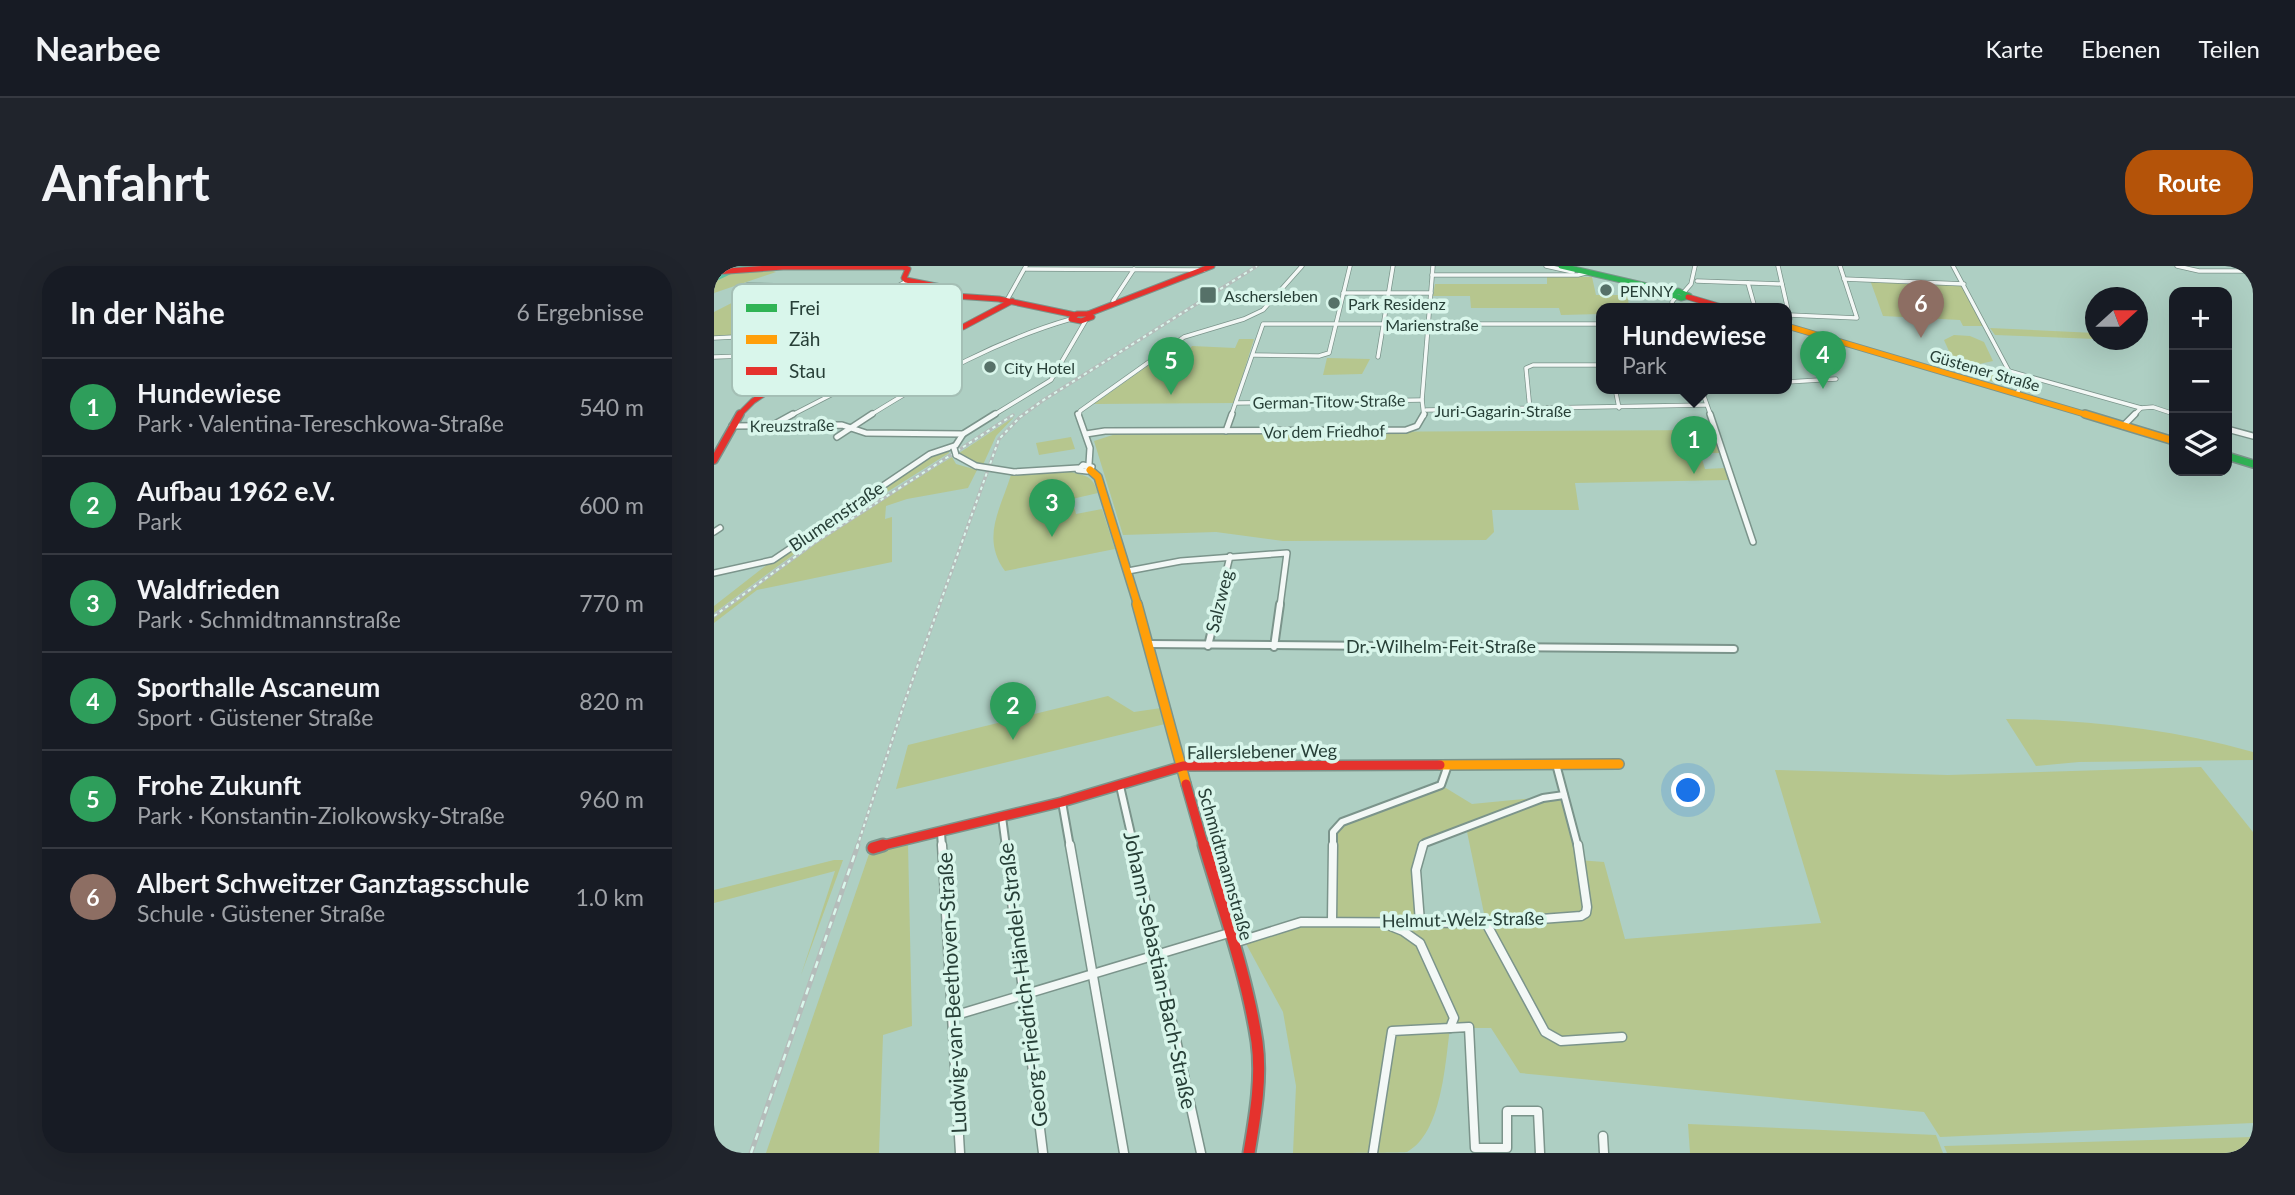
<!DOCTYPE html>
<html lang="de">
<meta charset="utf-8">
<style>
:root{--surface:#171b24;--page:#20242c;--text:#f1f3f6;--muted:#9ea1a6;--line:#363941;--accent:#b45309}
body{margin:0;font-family:Lato,sans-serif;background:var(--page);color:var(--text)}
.controls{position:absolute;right:21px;top:21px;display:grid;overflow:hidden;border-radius:14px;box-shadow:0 7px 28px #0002}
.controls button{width:63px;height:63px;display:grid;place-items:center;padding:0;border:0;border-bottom:2px solid var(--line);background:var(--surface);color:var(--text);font:35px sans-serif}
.compass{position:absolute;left:1371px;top:21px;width:63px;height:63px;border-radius:50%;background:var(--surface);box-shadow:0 7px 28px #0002;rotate:69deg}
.you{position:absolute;left:975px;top:525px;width:24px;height:24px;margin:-18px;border:5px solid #fff;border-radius:50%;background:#1a73e8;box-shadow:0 0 0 10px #1a73e833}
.badge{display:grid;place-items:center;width:46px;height:46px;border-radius:50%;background:var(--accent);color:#fff;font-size:23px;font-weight:700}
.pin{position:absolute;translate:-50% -58px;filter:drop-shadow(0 2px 4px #0008)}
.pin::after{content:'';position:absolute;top:37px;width:24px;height:21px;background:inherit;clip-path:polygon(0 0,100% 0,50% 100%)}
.popup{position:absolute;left:882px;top:37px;width:196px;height:91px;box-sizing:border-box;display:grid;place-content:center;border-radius:14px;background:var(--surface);filter:drop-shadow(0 2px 5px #0005);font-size:23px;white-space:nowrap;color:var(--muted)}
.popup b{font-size:26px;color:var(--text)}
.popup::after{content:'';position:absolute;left:50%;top:100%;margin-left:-14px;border:14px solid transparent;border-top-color:var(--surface)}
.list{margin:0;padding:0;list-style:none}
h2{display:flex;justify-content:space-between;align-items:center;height:91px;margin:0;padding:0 28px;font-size:30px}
h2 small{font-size:23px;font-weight:400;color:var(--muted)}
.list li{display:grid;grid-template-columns:46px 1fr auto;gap:21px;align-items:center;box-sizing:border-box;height:98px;padding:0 28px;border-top:2px solid var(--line)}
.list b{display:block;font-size:26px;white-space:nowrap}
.list p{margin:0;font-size:23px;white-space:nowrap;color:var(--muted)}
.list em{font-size:23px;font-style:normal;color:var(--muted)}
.icon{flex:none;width:38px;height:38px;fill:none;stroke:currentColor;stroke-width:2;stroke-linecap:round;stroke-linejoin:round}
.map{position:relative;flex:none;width:1539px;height:887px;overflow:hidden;border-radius:28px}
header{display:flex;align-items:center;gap:42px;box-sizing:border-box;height:98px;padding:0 35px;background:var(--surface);border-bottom:2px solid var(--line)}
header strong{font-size:33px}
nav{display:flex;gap:38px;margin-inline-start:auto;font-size:24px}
.intro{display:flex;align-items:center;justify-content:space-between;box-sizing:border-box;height:168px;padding:0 42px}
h1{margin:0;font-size:49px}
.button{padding:18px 32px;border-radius:28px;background:var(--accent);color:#fff;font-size:24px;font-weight:700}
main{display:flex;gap:42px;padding:0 42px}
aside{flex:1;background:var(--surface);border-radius:28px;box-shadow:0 7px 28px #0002}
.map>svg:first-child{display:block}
.green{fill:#b6c68e;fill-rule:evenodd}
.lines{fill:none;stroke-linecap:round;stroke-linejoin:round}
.river{fill:#5abfa3;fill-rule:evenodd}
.street-far3-casing{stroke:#7b948b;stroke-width:5}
.street-far2-casing{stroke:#7b948b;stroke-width:8}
.street-far1-casing{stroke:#7b948b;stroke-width:10}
.street-casing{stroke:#7b948b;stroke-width:11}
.fast-far1-casing{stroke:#7b948b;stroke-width:7}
.fast-casing{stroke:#7b948b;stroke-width:10}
.slow-far2-casing{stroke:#7b948b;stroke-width:7}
.slow-far1-casing{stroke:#7b948b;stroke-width:10}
.slow-casing{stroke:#7b948b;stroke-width:12}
.jam-far3-casing{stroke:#7b948b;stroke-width:7}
.jam-far2-casing{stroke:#7b948b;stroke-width:10}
.jam-far1-casing{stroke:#7b948b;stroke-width:12}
.jam-casing{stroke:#7b948b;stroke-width:15}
.street-far3{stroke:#f3f8f6;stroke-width:3.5}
.street-far2{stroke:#f3f8f6;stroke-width:5}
.street-far1{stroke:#f3f8f6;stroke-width:6}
.street{stroke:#f3f8f6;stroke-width:8}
.fast-far1{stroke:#30b455;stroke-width:5}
.fast{stroke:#30b455;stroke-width:7}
.slow-far2{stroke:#ff9f0a;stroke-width:5}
.slow-far1{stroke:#ff9f0a;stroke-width:7}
.slow{stroke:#ff9f0a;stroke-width:9}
.jam-far3{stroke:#e5322d;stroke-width:5}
.jam-far2{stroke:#e5322d;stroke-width:7}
.jam-far1{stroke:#e5322d;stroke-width:9}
.jam{stroke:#e5322d;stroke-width:11}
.rail-far1-casing{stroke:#b4bcba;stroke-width:3.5}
.rail-casing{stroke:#b4bcba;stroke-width:5}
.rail-far1{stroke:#d9f6eb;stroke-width:2;stroke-dasharray:3.5;stroke-linecap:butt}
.rail{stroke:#d9f6eb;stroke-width:2.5;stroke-dasharray:7;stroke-linecap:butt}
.street-bridge-casing{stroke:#7b948b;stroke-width:8;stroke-linecap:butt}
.street-bridge{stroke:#f3f8f6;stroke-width:5}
.poi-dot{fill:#567168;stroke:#d9f6eb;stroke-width:2.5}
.labels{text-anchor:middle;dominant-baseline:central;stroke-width:7;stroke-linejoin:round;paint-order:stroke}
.far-poi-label{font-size:16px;fill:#273f37;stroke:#d9f6eb;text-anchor:start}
.far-street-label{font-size:16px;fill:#273f37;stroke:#d9f6eb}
.street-label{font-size:18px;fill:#273f37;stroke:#d9f6eb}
.near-street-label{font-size:21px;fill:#273f37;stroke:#d9f6eb}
.key{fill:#d9f6eb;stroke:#a4bfb5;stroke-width:2}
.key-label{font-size:19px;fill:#273f37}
</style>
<header>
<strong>Nearbee</strong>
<nav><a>Karte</a><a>Ebenen</a><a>Teilen</a></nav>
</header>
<div class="intro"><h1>Anfahrt</h1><a class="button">Route</a></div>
<main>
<aside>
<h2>In der Nähe<small>6 Ergebnisse</small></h2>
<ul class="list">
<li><span class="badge" style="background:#2e9e5b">1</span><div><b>Hundewiese</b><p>Park · Valentina-Tereschkowa-Straße</p></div><em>540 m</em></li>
<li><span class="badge" style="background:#2e9e5b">2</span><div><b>Aufbau 1962 e.V.</b><p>Park</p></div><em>600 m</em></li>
<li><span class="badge" style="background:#2e9e5b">3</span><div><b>Waldfrieden</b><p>Park · Schmidtmannstraße</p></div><em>770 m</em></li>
<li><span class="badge" style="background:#2e9e5b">4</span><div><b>Sporthalle Ascaneum</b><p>Sport · Güstener Straße</p></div><em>820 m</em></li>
<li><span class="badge" style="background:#2e9e5b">5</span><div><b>Frohe Zukunft</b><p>Park · Konstantin-Ziolkowsky-Straße</p></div><em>960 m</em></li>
<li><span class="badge" style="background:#8d6e63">6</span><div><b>Albert Schweitzer Ganztagsschule</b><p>Schule · Güstener Straße</p></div><em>1.0 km</em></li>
</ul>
</aside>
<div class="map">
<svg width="1539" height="887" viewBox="0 0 1539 887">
<rect width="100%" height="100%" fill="#aecfc3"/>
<g class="green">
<path d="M13,6L58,5L62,6L0,27V13Z"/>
<path d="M833,10L878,11L882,29H913L915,39L887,42V48L847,49L845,42H757L756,30H719L721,18H833Z"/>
<path d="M1156,14L1248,18L1270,60H1249L1246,54L1169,50Z"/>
<path d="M47,22L177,23L149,56L129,57L144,41L100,42L67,68L0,71V46Z"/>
<path d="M1276,62L1381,67V73L1281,69Z"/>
<path d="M1240,69L1256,70L1270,76L1279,95L1261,99L1238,92L1230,74Z"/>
<path d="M525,73H540L520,137L380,138L456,84H475L478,80L521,82Z"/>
<path d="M613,92L656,93L648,108L609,109Z"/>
<path d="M1250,99L1289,103L1297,116L1294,120L1242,105Z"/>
<path d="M300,151L282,170L268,201L242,189Z"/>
<path d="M999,164L1007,187H986L991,203L1011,202L1015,214L861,217L865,244H778L780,266L772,274L569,275L502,266L409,269L380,175L405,167Z"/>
<path d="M357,171L361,183L325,189L322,177Z"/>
<path d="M235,183V187L116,262L0,347V340L59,294L218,189Z"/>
<path d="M238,191L242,198L263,204L254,222L193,233L172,240L171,253L178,251V296L43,324L0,357V352L129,258Z"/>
<path d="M353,205C371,210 378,208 384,227L358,233L362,248L388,243L401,283L291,305C267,272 286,244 297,209Z"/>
<path d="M394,430L420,446L447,442L451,458L182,523L194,479Z"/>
<path d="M1292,453C1376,454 1458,463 1539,486V494L1365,496L1322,500Z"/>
<path d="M1487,501L1539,566V857L1226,871L1210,846L806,807L777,762H736C731,798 728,867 693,886C683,887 596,887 579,887L582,820L569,746L530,674L587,656L618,654L619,566L627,556L727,519L758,538L850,529L864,594L890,596L911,673L1107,657L1061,504L1234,509ZM752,561L772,657L707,655L703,609L711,577Z"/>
<path d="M194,578L198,760L169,769L165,887H52L155,588Z"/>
<path d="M120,594H129L87,709L121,605L0,637V624Z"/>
<path d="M974,858L1222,869L1229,887H976Z"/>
<path d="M1539,871V887H1233L1230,880Z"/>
</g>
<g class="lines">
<path class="river" d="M25,0H34L0,16V11Z"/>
<g class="street-far3-casing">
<g id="street-far3">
<path d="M832,0L859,6"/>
<path d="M1064,0L1076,53L1073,59"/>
<path d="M1239,0L1305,124L1302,128"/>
<path d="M1463,0L1485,5H1539"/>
<path d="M312,3L490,4"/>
<path d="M718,9H864L875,6"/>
<path d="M1130,13L1250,18"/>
<path d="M983,15L1068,18"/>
<path d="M1034,17L1041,42"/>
<path d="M33,19L182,22"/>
<path d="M970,26L977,18L981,0"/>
<path d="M629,27H717"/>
<path d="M293,34L312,0"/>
<path d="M402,37L399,35L420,3"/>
<path d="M959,42L958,36L962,31"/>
<path d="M1075,49L1143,52L1126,0"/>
<path d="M147,63L184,20L193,15"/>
<path d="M110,69L121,55"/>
<path d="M0,72L80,68L137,69"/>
<path d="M539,89L605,90L615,87L636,0"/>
<path d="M0,91L111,87"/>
<path d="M664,91L679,0"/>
<path d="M1295,105L1427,142L1439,141L1460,148"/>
<path d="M1073,116L1122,113"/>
<path d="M901,122L905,142"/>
<path d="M987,122L997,150"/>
<path d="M522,137L708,134"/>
<path d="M712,144L992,139"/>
<path d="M816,144L812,102L819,99H887"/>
<path d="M76,150L249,61"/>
<path d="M155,150C219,110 284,74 357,53"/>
<path d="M278,150L337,114L372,54"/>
<path d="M365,150L366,145L470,71L530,53L549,44L588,0"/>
<path d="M517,150L549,58H887"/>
<path d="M710,150L708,134L719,0"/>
<path d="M1419,150L1427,142"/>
</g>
</g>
<g class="street-far2-casing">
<g id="street-far2">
<path d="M364,148L376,182L375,198"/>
<path d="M996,148L1039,276"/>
<path d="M59,159L79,148"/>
<path d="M18,160L128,159L152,167L249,168"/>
<path d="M1409,160L1421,148"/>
<path d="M1513,163L1539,170"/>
<path d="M512,165L518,148"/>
<path d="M372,168L391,165L692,164L703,160L710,148"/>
<path d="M123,171L158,148"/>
<path d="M240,182L249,168L281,148"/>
<path d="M242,189L262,200"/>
<path d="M369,199L378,201L373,205L364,204Z"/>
<path d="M300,206L364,202"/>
<path d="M0,266L6,262"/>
<path d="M414,305L467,295L573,287L566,340"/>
<path d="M0,307L59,294L216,188L240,180"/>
<path d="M504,340L516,290"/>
</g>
</g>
<g class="street-far1-casing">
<g id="street-far1">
<path d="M435,378L1020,383"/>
<path d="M494,380L504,338"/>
<path d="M560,381L566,338"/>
<path d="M842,498L864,581"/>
<path d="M406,520L420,581"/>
<path d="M348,536L356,581"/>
<path d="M288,551L292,581"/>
<path d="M227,567L228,581"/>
<path d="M619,581V566L628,556L727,519L734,499"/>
<path d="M708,581L711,577L829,532L850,529"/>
</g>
</g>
<g class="street-casing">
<g id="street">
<path d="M228,579L246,887"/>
<path d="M291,579L329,887"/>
<path d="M356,579L410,887"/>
<path d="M419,579L487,887"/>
<path d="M618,654L619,579"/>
<path d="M706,656L702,604L709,579"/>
<path d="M772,657L831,766L847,775L908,771"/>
<path d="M520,677L587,656L772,657L867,650L872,647L873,641L864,579"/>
<path d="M239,750L515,667"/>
<path d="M736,762L755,761L761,882H793V845H824L826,887"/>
<path d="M889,870L890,887"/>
<path d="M659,887L678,765L736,762L740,752L706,677L689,665L669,657"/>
</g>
</g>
<g class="fast-far1-casing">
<g id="fast-far1">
<path d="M847,0L959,26"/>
<path d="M964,25L975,30L967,32L958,29Z"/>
</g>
</g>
<g class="fast-casing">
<path id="fast" d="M1513,190L1539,198"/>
</g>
<g class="slow-far2-casing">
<path id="slow-far2" d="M1073,60L1377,150"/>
</g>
<g class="slow-far1-casing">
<g id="slow-far1">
<path d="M1371,148L1460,175"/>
<path d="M376,204L384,211L424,340"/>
</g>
</g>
<g class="slow-casing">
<g id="slow">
<path d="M423,338L472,518"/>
<path d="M726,499L905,498"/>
</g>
</g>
<g class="jam-far3-casing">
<g id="jam-far3">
<path d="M0,6L69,1H189L194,3L190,12L192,14L227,21L241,30L285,33L361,49"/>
<path d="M974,31L1011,42"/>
<path d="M363,48H374L378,51L367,55L357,53Z"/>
<path d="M374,48L498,0"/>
<path d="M24,150L39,135L147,63L249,61L298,35"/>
</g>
</g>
<g class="jam-far2-casing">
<path id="jam-far2" d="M0,194L26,148"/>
</g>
<g class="jam-far1-casing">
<g id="jam-far1">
<path d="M472,518L490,581"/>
<path d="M162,581L348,536L469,500L726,499"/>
</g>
</g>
<g class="jam-casing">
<g id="jam">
<path d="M490,579C509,644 533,709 543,776C548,813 541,851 535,887"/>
<path d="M159,582L169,579"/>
</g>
</g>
<use href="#street-far3" class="street-far3"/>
<use href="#street-far2" class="street-far2"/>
<use href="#street-far1" class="street-far1"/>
<use href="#street" class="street"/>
<use href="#fast-far1" class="fast-far1"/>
<use href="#fast" class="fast"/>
<use href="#slow-far2" class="slow-far2"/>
<use href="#slow-far1" class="slow-far1"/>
<use href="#slow" class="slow"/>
<use href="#jam-far3" class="jam-far3"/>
<use href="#jam-far2" class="jam-far2"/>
<use href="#jam-far1" class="jam-far1"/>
<use href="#jam" class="jam"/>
<g class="rail-far1-casing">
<g id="rail-far1">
<path d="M0,350L100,277L299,149"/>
<path d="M143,581L192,432L285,173L306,151L328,135L543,0"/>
</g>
</g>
<g class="rail-casing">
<path id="rail" d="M37,887L144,579"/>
</g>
<use href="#rail-far1" class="rail-far1"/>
<use href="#rail" class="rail"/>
<g class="street-bridge-casing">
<g id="street-bridge">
<path d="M240,182L242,189"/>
<path d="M262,200L300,206"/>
</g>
</g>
<use href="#street-bridge" class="street-bridge"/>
</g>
<g class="poi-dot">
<circle cx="892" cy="24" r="7"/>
<rect x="485" y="20" width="18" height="18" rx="3.5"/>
<circle cx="620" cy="37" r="7"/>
<circle cx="276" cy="101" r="7"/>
</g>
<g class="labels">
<g class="far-poi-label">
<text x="906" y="24">PENNY</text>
<text x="510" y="29">Aschersleben</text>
<text x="634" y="37">Park Residenz</text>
<text x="290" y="101">City Hotel</text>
</g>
<g class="far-street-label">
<text x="718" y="58">Marienstraße</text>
<text transform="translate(1271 104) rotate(16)">Güstener Straße</text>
<text transform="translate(615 135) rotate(-1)">German-Titow-Straße</text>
<text x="789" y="144">Juri-Gagarin-Straße</text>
<text transform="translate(78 159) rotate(-1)">Kreuzstraße</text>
<text transform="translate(610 165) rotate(-1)">Vor dem Friedhof</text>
</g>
<g class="street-label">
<text transform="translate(122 250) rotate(-34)">Blumenstraße</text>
<text transform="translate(505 335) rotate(-76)">Salzweg</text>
<text x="727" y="380">Dr.-Wilhelm-Feit-Straße</text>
<text transform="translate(548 485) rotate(-1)">Fallerslebener Weg</text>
<text transform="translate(512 598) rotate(74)">Schmidtmannstraße</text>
<text transform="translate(749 653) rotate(-1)">Helmut-Welz-Straße</text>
</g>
<g class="near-street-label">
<text transform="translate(447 704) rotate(78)">Johann-Sebastian-Bach-Straße</text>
<text transform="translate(308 719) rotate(-97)">Georg-Friedrich-Händel-Straße</text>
<text transform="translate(237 727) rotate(-93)">Ludwig-van-Beethoven-Straße</text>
</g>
</g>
<rect x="18" y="18" width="230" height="112" rx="10" class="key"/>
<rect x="32" y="38" width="31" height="8" fill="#30b455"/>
<rect x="32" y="69" width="31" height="9" fill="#ff9f0a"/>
<rect x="32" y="101" width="31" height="8" fill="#e5322d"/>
<g class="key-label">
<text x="75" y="49">Frei</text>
<text x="75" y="80">Zäh</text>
<text x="75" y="112">Stau</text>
</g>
</svg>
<div class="controls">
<button>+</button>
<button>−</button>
<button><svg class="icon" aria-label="layers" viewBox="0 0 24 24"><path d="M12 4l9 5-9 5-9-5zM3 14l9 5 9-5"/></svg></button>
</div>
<svg class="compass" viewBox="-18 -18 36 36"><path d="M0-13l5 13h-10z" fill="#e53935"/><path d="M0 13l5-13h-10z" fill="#9ea1a6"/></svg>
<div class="you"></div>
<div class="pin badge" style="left:980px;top:208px;background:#2e9e5b">1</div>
<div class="popup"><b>Hundewiese</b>Park</div>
<div class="pin badge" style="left:299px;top:474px;background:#2e9e5b">2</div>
<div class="pin badge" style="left:338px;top:271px;background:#2e9e5b">3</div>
<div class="pin badge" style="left:1109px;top:123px;background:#2e9e5b">4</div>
<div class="pin badge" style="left:457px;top:129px;background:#2e9e5b">5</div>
<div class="pin badge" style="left:1207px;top:72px;background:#8d6e63">6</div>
</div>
</main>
